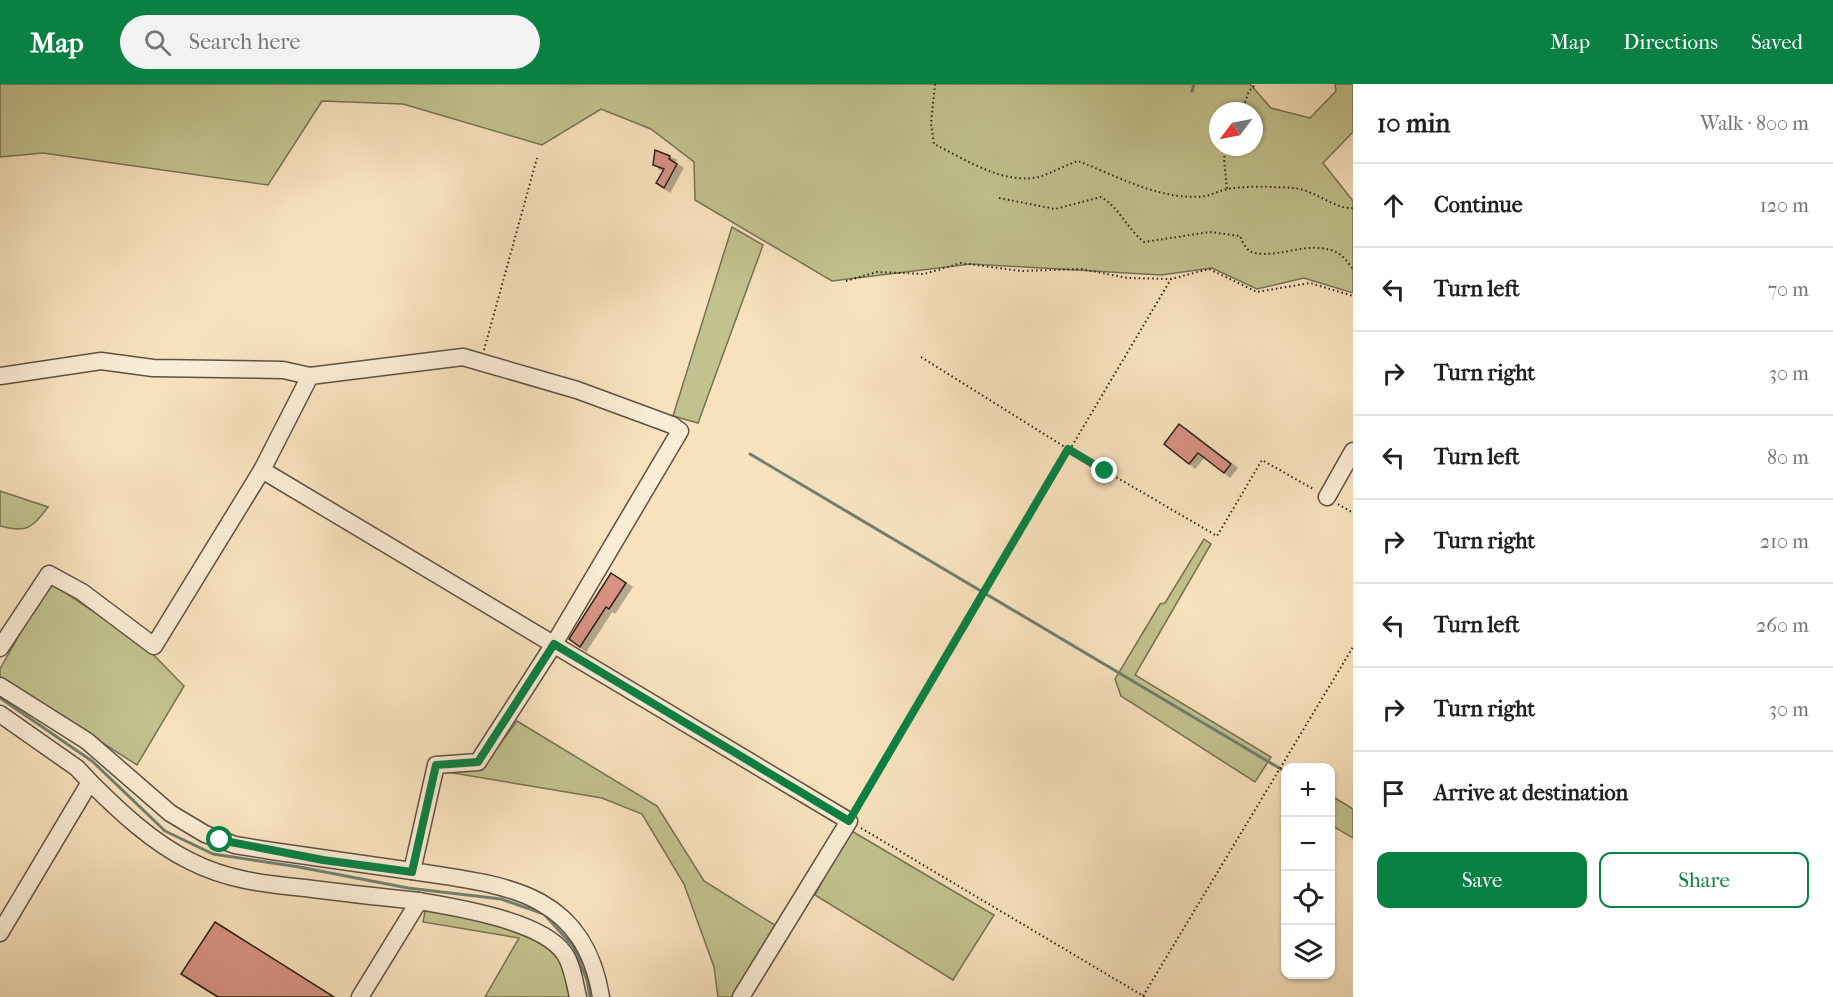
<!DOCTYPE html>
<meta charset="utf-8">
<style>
:root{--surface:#fff;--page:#f2f2f2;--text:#202124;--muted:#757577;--line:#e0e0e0;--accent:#0b8043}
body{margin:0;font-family:"IM FELL French Canon",serif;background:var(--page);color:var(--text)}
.controls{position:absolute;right:18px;bottom:18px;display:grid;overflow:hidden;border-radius:12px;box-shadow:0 2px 4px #0004}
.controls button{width:54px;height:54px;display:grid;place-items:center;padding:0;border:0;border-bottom:2px solid var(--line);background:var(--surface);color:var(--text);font:30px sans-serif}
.compass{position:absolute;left:1209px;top:18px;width:54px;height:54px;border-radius:50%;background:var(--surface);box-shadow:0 2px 4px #0004;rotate:238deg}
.stop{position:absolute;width:18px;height:18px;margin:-14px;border:4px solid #0b8043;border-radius:50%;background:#fff}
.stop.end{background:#0b8043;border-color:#fff;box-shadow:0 2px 6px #0008}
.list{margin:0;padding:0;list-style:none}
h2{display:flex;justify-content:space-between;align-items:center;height:78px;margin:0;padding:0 24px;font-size:26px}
h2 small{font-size:20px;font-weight:400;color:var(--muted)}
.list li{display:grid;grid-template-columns:39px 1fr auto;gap:18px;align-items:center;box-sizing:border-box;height:84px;padding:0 24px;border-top:2px solid var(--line)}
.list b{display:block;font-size:22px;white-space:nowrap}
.list em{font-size:20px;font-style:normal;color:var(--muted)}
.actions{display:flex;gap:12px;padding:18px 24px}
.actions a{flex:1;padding:14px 0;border:2px solid var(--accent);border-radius:12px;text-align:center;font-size:21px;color:var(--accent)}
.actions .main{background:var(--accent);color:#fff}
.icon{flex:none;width:33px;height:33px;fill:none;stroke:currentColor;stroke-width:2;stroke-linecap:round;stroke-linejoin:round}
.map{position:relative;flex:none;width:1353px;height:913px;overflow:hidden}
header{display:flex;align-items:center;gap:36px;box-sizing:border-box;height:84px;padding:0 30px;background:var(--accent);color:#fff}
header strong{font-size:28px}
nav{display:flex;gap:33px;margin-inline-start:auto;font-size:21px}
.search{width:420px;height:54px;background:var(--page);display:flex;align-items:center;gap:15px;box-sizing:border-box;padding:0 21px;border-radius:33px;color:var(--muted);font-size:22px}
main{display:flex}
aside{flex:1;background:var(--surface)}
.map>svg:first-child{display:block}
.green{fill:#c2c28e;stroke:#767253;stroke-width:1.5;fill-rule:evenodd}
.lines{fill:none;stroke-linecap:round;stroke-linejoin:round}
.stream{stroke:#707f72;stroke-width:3}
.building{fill:#d79283;stroke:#2a2118;stroke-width:1.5;filter:url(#shadow)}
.minor-casing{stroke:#5e5142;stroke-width:19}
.path{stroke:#2a2118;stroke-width:2;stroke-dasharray:1.5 3;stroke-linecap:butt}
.minor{stroke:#faecd5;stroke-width:16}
.route{stroke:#0b8043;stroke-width:8}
</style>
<header>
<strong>Map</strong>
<div class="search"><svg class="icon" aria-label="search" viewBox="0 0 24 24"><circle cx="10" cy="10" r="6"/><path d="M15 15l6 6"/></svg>Search here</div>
<nav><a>Map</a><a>Directions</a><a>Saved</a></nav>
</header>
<main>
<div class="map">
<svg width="1353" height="913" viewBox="0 0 1353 913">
<defs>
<filter id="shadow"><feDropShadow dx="6" dy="4" stdDeviation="0" flood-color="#0004"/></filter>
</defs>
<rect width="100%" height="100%" fill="#f8e2be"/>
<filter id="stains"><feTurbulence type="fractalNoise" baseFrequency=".00333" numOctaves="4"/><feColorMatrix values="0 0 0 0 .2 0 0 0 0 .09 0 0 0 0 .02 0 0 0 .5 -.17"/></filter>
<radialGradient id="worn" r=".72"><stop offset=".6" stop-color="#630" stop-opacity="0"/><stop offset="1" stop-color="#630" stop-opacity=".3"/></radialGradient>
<g class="green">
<path d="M0,0H1250L1271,24L1310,34L1336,7L1335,0H1353V48L1323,79L1353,117V209L1304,194L1257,205L1212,184L1161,191L971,180L832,197L695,116L694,78L651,45L601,25L542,61L403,20L322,17L268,101L43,69L0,73ZM1218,27H1254V63H1218Z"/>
<path d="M732,143L763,161L698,339L673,332Z"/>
<path d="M0,407L48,423C31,445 27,449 0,442Z"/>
<path d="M1204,455L1211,460L1135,591L1271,673L1255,698L1121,612L1115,595L1160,520L1165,519Z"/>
<path d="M49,498L146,563L184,602L137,681L0,593V585Z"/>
<path d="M517,637L657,722L704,797L778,843L736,913H718L714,883L684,800L642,730L602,714L441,687L482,685Z"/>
<path d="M1330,711L1353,725V754L1331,741Z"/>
<path d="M850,746L994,831L953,896L815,811Z"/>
<path d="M426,823L500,839L559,868L573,913H485L519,854L423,838Z"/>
</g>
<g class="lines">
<g class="stream">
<path d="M1192,7L1194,0"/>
<path d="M750,370L1286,688"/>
<path d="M0,614L92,677L165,747L213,770L299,783L408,804L501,815L544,830L573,862L587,896L590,913"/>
</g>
</g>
<g class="building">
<path d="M655,66L670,72L669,75L677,80L664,104L656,99L664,85L653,81Z"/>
<path d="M1179,340L1231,380L1224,389L1198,369L1189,380L1164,360Z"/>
<path d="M611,489L626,499L609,525L606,523L580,563L569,555Z"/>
<path d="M215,838L334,913H218L181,890Z"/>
</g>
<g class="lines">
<g class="minor-casing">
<g id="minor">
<path d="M0,292L101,277L153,284L283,286L310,292L463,273L577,306L672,341L680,347L554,560L478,678L436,681L412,787C502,801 583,805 601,913"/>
<path d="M262,386L849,737L741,913"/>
<path d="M1327,413L1353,367"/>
<path d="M0,564L49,490L82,508L154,562L262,386L310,292"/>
<path d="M0,602L87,657L170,729L205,750L235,761L272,767L412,787"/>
<path d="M0,630L77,684L90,698L0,849"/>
<path d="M90,698C119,727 153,759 190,777C227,796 264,800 305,804C343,809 380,813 419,817"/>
<path d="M360,913L419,817C455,823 542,837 564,869C572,880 575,900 578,913"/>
</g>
</g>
<g class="path">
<path d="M935,0L931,40L934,60C965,75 1003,101 1039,93C1052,89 1065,81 1078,77C1117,92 1163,118 1206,112C1212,111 1218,107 1224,106C1242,101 1274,103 1293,104C1313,105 1336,126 1353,124"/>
<path d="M1242,27L1249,7L1256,0"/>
<path d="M1226,63L1224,75L1227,105"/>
<path d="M999,114L1055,125L1101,113C1119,123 1127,145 1144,158L1210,148L1240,152C1243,159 1247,168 1255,169C1280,174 1310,156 1336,168C1343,171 1348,179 1353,185"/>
<path d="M846,197L877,188L924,190L961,179L1021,187L1081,185L1128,194L1171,195L1209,185L1257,208L1310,199L1353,212"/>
<path d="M484,266L537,74"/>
<path d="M921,273L1068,365L1217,452L1262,376L1315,406"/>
<path d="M1338,420L1353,429"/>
<path d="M856,726L1171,195"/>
<path d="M861,744L1145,913"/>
<path d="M1143,912L1353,563"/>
</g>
<use href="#minor" class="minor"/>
</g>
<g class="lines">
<path class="route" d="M220,756L323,776L412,788L436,681L478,678L554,560L849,737L1068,365L1105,387"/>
</g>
<rect width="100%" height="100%" filter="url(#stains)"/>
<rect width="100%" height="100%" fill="url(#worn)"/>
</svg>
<div class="controls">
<button>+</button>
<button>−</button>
<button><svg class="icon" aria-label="locate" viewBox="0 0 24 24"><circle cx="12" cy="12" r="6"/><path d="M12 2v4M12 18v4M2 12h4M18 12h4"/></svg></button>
<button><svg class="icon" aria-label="layers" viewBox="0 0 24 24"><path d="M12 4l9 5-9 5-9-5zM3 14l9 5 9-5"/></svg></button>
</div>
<svg class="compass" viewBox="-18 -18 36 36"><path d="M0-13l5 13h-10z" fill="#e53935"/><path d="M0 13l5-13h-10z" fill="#757577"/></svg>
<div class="stop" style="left:220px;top:756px"></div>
<div class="stop end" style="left:1105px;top:387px"></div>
</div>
<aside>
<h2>10 min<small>Walk · 800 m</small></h2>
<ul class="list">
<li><svg class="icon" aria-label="ahead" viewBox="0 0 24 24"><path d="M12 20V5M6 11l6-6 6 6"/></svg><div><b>Continue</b></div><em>120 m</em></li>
<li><svg class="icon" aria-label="left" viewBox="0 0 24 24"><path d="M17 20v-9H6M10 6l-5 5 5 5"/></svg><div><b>Turn left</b></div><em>70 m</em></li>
<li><svg class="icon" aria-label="right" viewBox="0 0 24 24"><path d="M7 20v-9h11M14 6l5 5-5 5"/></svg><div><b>Turn right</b></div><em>30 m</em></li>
<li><svg class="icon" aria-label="left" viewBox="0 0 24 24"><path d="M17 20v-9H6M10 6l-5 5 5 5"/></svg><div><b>Turn left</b></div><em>80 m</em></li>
<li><svg class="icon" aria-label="right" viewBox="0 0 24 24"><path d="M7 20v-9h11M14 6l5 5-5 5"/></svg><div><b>Turn right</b></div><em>210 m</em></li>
<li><svg class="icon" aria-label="left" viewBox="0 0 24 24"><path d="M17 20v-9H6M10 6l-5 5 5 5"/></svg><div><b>Turn left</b></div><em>260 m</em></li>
<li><svg class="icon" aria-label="right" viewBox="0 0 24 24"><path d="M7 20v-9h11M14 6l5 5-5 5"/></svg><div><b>Turn right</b></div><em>30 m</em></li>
<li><svg class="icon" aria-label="arrive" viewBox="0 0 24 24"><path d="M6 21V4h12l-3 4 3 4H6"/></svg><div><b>Arrive at destination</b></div></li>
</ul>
<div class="actions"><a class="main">Save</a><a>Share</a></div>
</aside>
</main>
